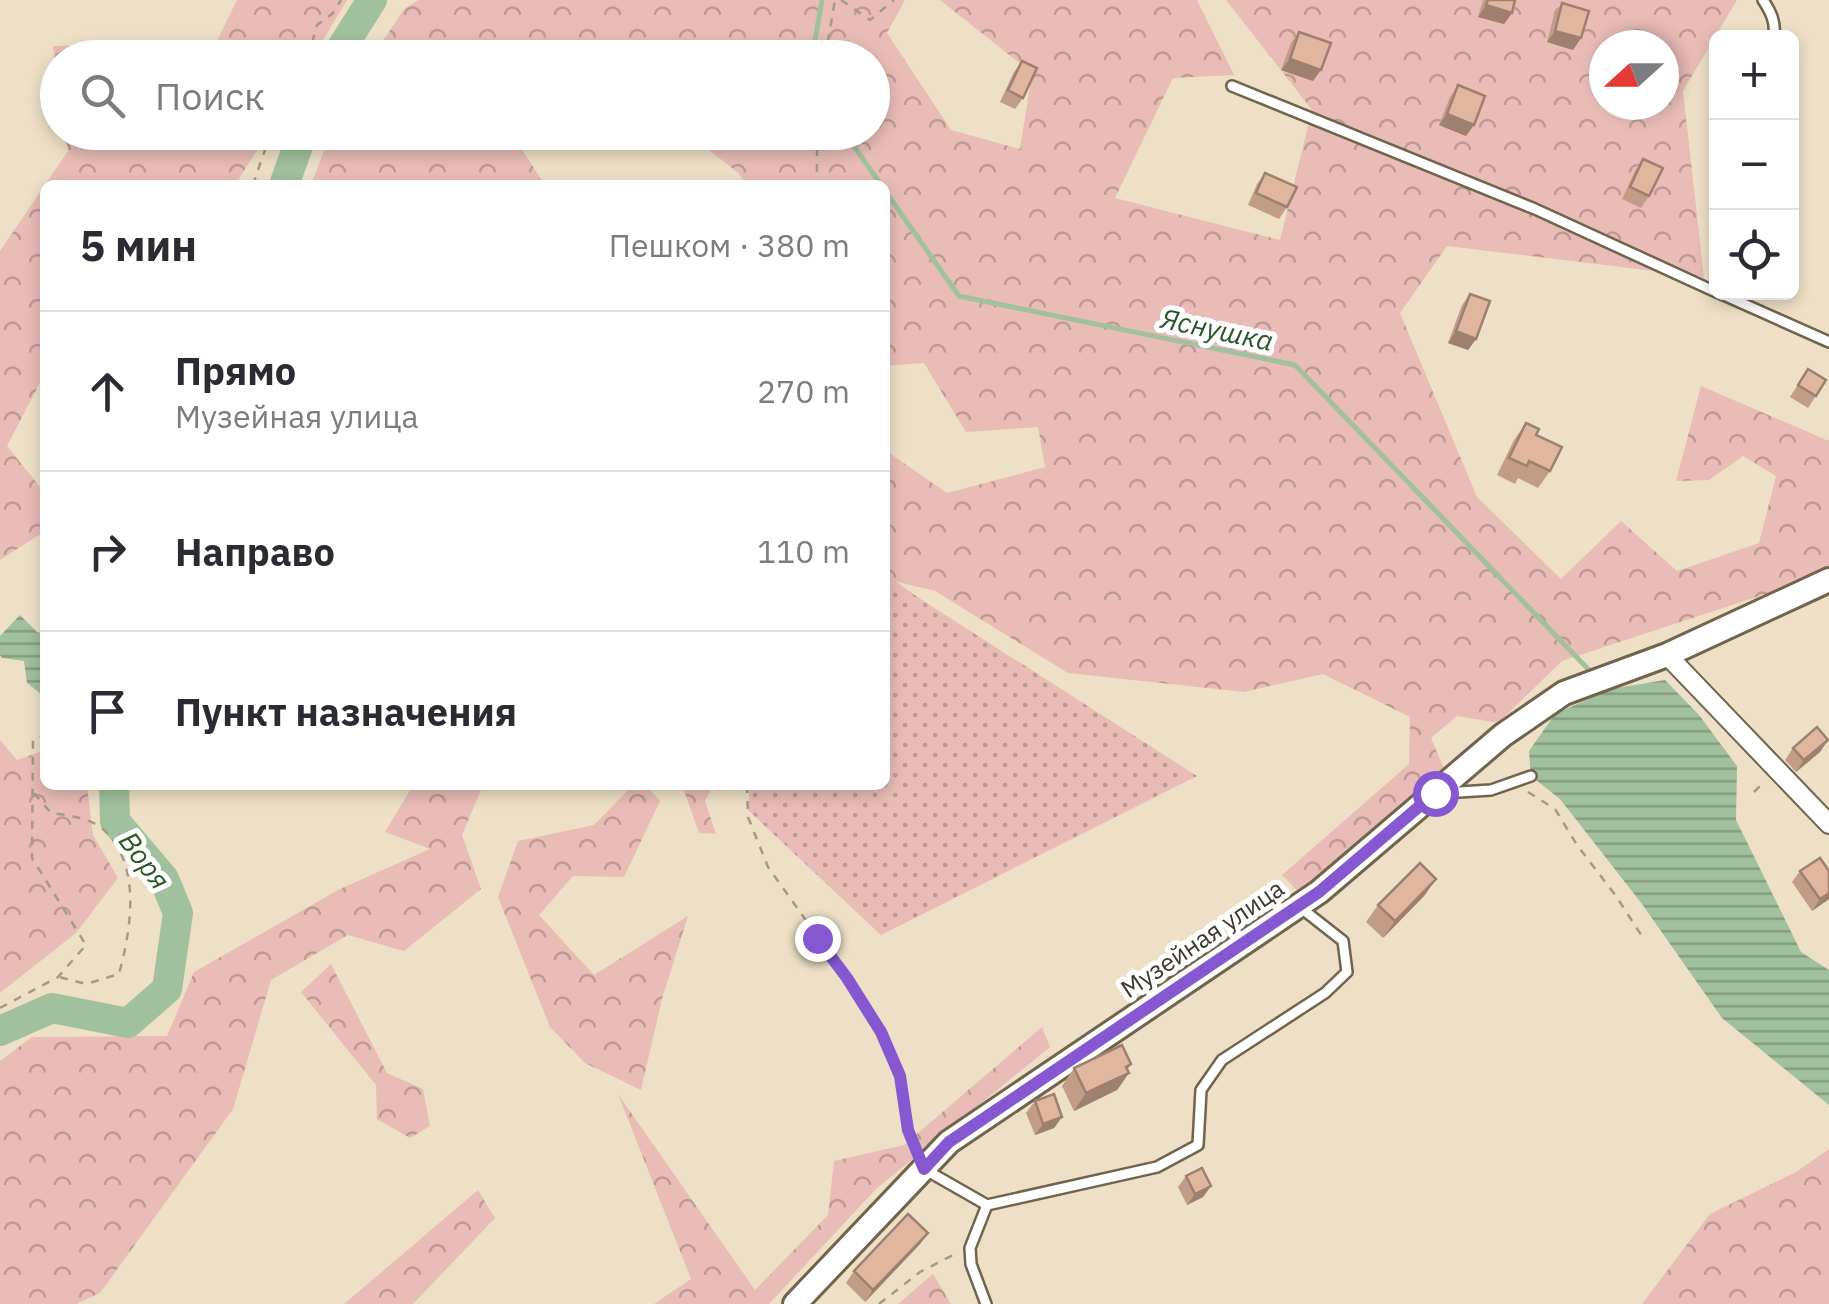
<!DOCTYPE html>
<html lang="ru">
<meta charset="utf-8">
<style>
:root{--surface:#fff;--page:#f2f2f3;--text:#2b2b33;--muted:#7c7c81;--line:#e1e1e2}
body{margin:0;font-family:"IBM Plex Sans",sans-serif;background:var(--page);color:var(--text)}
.controls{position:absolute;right:30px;top:30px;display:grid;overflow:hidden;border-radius:15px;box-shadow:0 5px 15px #0003}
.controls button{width:90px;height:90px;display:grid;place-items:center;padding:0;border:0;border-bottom:2px solid var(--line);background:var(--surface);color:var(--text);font:50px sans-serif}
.compass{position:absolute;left:1589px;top:30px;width:90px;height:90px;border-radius:50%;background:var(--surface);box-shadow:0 5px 15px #0003;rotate:249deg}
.stop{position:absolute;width:30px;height:30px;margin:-22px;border:8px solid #8558d1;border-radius:50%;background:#fff}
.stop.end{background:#8558d1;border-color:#fff;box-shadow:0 2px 10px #0008}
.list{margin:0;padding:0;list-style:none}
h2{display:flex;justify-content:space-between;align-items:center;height:130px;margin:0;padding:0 40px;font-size:42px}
h2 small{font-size:32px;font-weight:400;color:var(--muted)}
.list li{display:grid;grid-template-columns:65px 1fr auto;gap:30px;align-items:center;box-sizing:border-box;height:160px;padding:0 40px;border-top:2px solid var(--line)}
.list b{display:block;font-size:38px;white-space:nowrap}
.list p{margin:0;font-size:32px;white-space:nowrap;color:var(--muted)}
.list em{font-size:32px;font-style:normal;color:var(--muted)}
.icon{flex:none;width:55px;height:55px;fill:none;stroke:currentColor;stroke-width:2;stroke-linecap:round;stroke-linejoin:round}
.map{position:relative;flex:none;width:1829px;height:1304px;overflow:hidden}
.search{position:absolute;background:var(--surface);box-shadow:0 5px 15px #0003;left:40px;top:40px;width:850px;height:110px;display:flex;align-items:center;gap:25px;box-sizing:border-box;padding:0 35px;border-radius:55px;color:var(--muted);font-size:38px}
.panel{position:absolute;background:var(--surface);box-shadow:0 5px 15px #0003;left:40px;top:180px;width:850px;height:610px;border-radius:15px}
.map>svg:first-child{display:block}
.grass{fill:url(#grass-dots)}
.forest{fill:url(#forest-crowns);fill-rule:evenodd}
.water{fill:url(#water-rules)}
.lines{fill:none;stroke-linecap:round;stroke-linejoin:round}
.stream{stroke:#a1c09e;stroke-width:5}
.river{stroke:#a1c09e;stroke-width:30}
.lane-casing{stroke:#70644d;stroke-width:14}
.street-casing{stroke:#70644d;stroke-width:22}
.secondary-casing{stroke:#70644d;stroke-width:28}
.path{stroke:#a49a87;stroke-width:2.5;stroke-dasharray:8 8;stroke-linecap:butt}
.lane{stroke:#fff;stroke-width:9}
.street{stroke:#fff;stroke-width:18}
.secondary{stroke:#fff;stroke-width:22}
.wall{fill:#c19d88}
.shaded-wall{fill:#9d806f}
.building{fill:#e0b79e;stroke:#9d806f;stroke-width:2.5}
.route{stroke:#8558d1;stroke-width:12}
.labels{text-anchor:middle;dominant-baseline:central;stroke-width:10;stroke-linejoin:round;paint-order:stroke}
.street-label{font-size:25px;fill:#3d372d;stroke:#fff}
.water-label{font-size:28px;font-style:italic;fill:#2a5527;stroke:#fff}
</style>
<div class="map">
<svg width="1829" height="1304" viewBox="0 0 1829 1304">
<defs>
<pattern id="grass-dots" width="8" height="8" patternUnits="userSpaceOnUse" patternTransform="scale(2.5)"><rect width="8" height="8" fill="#e9bcb7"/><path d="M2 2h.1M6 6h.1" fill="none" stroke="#be9a95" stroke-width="1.8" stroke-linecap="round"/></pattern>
<pattern id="forest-crowns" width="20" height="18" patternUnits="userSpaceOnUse" patternTransform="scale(2.5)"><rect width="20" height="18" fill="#e9bcb7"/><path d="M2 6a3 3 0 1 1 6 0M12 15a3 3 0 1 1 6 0" fill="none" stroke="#be9a95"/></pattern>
<pattern id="water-rules" width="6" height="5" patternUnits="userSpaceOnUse" patternTransform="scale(2.5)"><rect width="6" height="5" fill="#a1c09e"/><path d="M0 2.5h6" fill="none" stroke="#849d81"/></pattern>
</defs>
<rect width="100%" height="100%" fill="#ede0c6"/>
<path class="grass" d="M885,574L919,598L1197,776L881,935L748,810L750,785H885Z"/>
<g class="forest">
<path d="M237,0H347L313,57L58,58L57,79L53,46L215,45Z"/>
<path d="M419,0H905L887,33L951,130L1020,149L1032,73L940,0H1197L1234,75L1173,78L1115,198L1280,240L1312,110L1226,0H1737L1683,91L1704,277L1447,246L1400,313L1477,497L1561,579L1621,521L1677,571L1759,543L1776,476L1743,456L1709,480L1676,481L1701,386L1829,441V570L1805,581L1562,661L1498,723L1457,716L1431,738L1446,773L1300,893L1282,875L1409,764L1410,717L1323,674L1244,692L1068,673L935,591L885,579V450L947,493L1045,467L1038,427L966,432L924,363L885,366V185H748L737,172L687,133L872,132V58H371L405,8ZM1604,45H1664V105H1604Z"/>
<path d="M331,132L511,133L545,185H311Z"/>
<path d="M65,133H268L235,185H45V373L7,446L45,493V531L0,560V251L68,151Z"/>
<path d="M0,740L17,760L45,750V785H87L93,835L118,878L76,933L0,993Z"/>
<path d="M413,785H483L462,835L481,889L404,951L348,935L271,980L233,1109L100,1293L76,1304H0V1061L32,1037L167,1036L194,972L340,889L430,849L385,832Z"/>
<path d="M633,785H645L660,801L624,877L573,876L539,915L594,975L688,916L662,999L641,1090L585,1063L550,1027L498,897L518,841L594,825Z"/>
<path d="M713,785L705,801L716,834L699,833L682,785Z"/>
<path d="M331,964L387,1073L423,1089L430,1126L410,1138L377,1119L376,1085L301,992Z"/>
<path d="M1042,1027L1050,1047L876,1189L769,1304H654L691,1279L618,1094L755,1290L828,1215L834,1161L904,1145Z"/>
<path d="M1829,1149V1304H1642L1710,1214L1796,1172Z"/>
<path d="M478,1190L495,1218L413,1304H344Z"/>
<path d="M933,1274L951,1304H898Z"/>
</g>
<g class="water">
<path d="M20,615L37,632L45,634V697L27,683L24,661L2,658L0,655V636Z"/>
<path d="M1665,680L1699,715L1737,766L1736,820L1801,952L1829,970V1105L1722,1018L1642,904L1560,799L1531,776L1529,751L1555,714L1611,689Z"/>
</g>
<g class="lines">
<g class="stream">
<path d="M812,58L822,0"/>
<path d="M844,132L881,185"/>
<path d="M885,191L959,296L1295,365L1590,671"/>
</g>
<g class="river">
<path d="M335,58L372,0"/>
<path d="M284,185L303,132"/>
<path d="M0,1031L52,1008L128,1023L167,989L178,913L164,879L115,821L114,785"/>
</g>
<g class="lane-casing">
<g id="lane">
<path d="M1763,0C1771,12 1776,22 1774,38"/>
<path d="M1232,86L1535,209L1716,292"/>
<path d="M1717,292L1829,342"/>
<path d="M1443,793L1491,790L1531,776"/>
<path d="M924,1169L987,1205L1157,1167L1198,1145L1201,1090L1222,1060L1325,993L1347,972L1343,941L1301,908"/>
<path d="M986,1304L971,1264L970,1248L987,1205"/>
</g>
</g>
<g class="street-casing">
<path id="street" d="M1667,655L1829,824"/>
</g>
<g class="secondary-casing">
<path id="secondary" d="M795,1304L949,1142L1319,892L1503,735L1564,693L1667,655L1829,580"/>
</g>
<g class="path">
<path d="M841,0L870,20L894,0"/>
<path d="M308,58L317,25L332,14L341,0"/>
<path d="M825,58L835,0"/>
<path d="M817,132V185"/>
<path d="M253,185L263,155L273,132"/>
<path d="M747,785L748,817L768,867L847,978L881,1032L900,1076L909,1130L916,1149"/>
<path d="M1528,792L1555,809L1577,845L1616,896L1645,941"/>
<path d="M1754,792L1764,782"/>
<path d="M34,793L51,813C68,815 91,818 104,830C142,866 131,929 119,974L86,984L59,977"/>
<path d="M0,1008L58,977L86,945L32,858L33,740L45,735"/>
<path d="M879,1304L920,1272L959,1252"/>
</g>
<use href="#lane" class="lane"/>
<use href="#street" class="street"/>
<use href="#secondary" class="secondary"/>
</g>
<g class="wall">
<path d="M1483,0H1515L1512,13L1504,24L1478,17Z"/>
<path d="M1562,3L1581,38L1573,50L1547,42L1554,15Z"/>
<path d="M1299,32L1313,81L1281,70L1291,43Z"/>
<path d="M1022,61L1023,98L1015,109L1000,102L1014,72Z"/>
<path d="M1458,85L1466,136L1439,125L1450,97Z"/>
<path d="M1643,159L1649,196L1641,208L1622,199L1635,171Z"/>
<path d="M1265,173L1287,207L1279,219L1248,205L1257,184Z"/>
<path d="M1470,294L1476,339L1468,350L1448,343L1462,305Z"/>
<path d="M1808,369L1826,380L1808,408L1790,397Z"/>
<path d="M1526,423L1536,435L1550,471L1538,488L1518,478L1515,484L1497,475L1514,440Z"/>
<path d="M1828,740L1820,752L1796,772L1785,760L1793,748Z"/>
<path d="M1800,871H1829V899L1812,911L1792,882Z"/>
<path d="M1436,879L1424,896L1383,938L1366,922L1378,905Z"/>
<path d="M1131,1064L1127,1070L1129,1073L1117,1090L1074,1111L1062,1086L1074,1068Z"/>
<path d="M1035,1101L1062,1117L1054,1128L1035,1135L1026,1113Z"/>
<path d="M1186,1176L1211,1186L1203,1197L1187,1205L1178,1187Z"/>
<path d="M928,1233L920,1244L865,1302L846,1283L854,1271Z"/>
</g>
<g class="shaded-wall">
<path d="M1486,5L1512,13L1504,24L1478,17Z"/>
<path d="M1555,31L1581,38L1573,50L1547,42Z"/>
<path d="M1290,59L1321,70L1313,81L1281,70Z"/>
<path d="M1447,114L1474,125L1466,136L1439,125Z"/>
<path d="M1456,331L1476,339L1468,350L1448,343Z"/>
<path d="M1828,740L1820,752L1796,772L1804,760Z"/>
<path d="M1436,879L1424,896L1383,938L1395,921Z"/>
<path d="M1829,893V899L1812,911L1820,899Z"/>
<path d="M1131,1064L1123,1075L1129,1073L1117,1090L1074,1111L1086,1093Z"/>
<path d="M1062,1117L1054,1128L1035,1135L1043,1124Z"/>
<path d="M1211,1186L1203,1197L1187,1205L1195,1194Z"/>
<path d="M928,1233L920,1244L865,1302L873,1290Z"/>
</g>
<g class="building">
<path d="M1488,0H1515L1512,13L1486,5Z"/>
<path d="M1562,3L1589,11L1581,38L1555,31Z"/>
<path d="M1299,32L1331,43L1321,70L1290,59Z"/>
<path d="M1022,61L1037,68L1023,98L1008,90Z"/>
<path d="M1458,85L1485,96L1474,125L1447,114Z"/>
<path d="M1643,159L1663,168L1649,196L1630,187Z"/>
<path d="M1265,173L1297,187L1287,207L1256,193Z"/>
<path d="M1470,294L1490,301L1476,339L1456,331Z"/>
<path d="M1808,369L1826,380L1816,396L1798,385Z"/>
<path d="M1526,423L1539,429L1536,435L1562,447L1550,471L1529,461L1527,466L1509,458Z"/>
<path d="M1817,727L1828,740L1804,760L1793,748Z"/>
<path d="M1820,858L1829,871V893L1820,899L1800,871Z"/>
<path d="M1420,863L1436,879L1395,921L1378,905Z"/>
<path d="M1122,1045L1131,1064L1126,1067L1129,1073L1086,1093L1074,1068Z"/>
<path d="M1054,1094L1062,1117L1043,1124L1035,1101Z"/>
<path d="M1202,1168L1211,1186L1195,1194L1186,1176Z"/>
<path d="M908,1214L928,1233L873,1290L854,1271Z"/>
</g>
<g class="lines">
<path class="route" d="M817,938L847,978L881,1032L900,1076L908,1130L924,1169L949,1142L1319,892L1435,793"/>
</g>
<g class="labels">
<g class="street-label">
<text transform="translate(1202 938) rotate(-34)">Музейная улица</text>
</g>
<g class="water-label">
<text transform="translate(1217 329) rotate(12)">Яснушка</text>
<text transform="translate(145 860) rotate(53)">Воря</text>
</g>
</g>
</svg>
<div class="controls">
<button>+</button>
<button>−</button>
<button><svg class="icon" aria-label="locate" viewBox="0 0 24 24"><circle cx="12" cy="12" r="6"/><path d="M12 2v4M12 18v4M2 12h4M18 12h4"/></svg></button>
</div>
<svg class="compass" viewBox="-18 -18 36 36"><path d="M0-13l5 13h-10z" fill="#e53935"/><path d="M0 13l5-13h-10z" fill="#7c7c81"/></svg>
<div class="stop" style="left:1435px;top:793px"></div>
<div class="stop end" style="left:817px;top:938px"></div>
<div class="search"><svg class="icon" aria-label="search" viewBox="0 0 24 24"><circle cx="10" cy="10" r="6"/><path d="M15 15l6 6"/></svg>Поиск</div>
<section class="panel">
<h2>5 мин<small>Пешком · 380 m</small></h2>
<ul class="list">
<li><svg class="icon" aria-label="ahead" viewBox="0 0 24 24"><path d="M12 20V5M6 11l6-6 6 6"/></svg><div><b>Прямо</b><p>Музейная улица</p></div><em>270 m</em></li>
<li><svg class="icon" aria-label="right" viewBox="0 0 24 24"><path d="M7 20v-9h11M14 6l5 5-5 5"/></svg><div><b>Направо</b></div><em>110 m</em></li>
<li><svg class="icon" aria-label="arrive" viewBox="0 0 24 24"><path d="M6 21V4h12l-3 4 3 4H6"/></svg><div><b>Пункт назначения</b></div></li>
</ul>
</section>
</div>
